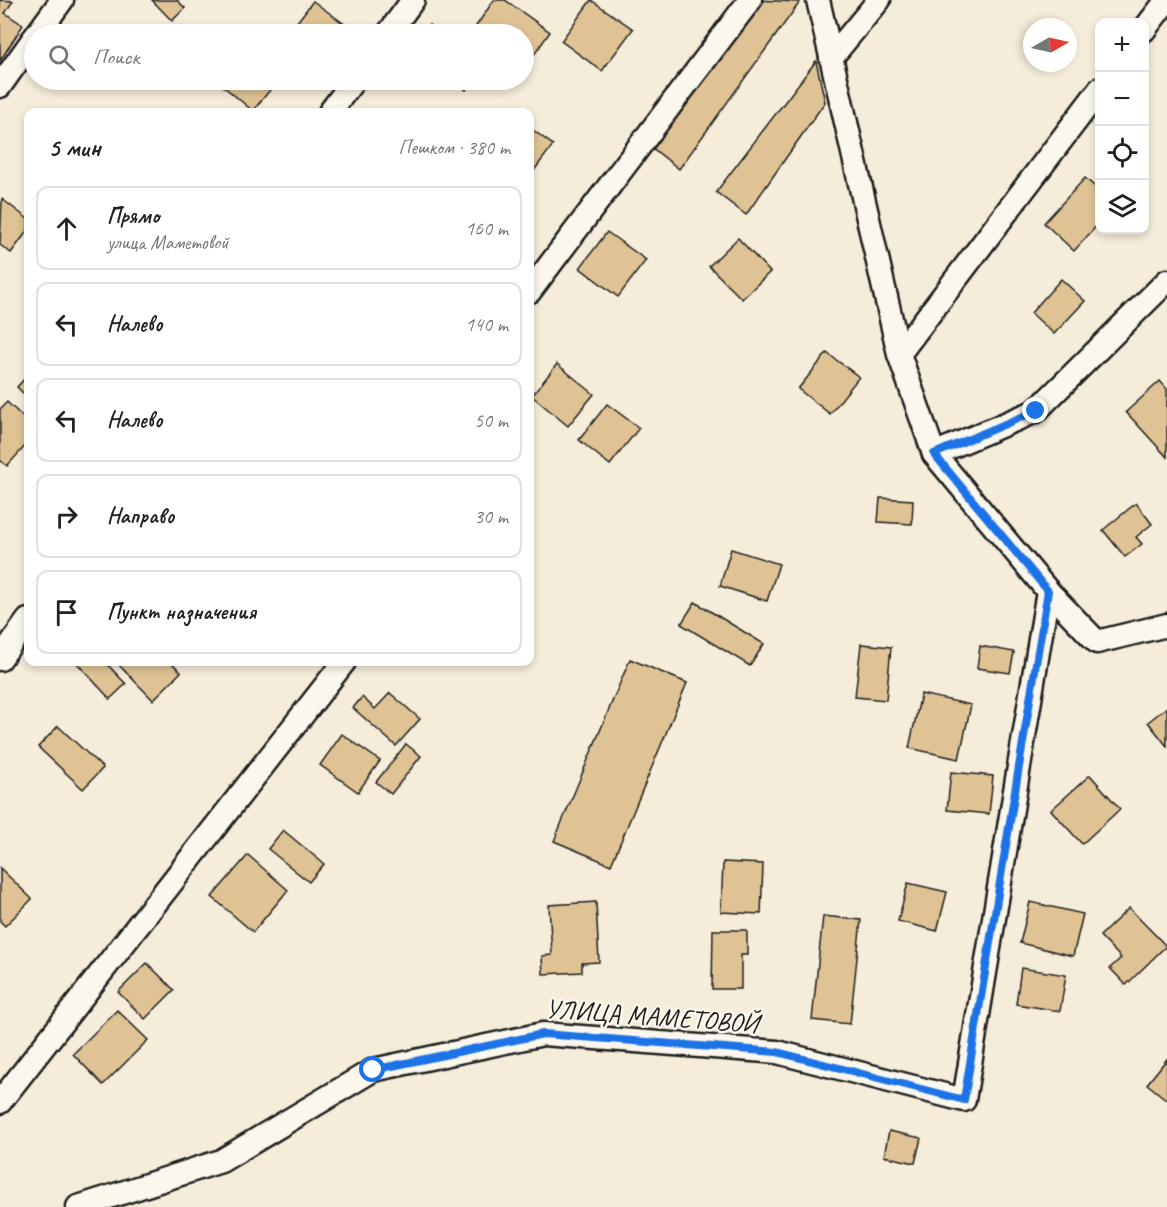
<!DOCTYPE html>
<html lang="ru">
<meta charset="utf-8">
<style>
:root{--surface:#fff;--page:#f2f2f2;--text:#222;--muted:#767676;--line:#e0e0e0}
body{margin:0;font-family:Caveat,sans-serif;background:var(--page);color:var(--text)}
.controls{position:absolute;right:18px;top:18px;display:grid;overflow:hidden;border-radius:12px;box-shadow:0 3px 9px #0003}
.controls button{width:54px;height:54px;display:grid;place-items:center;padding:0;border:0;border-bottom:2px solid var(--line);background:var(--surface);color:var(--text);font:30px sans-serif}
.compass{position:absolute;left:1023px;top:18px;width:54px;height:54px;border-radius:50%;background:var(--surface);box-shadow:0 3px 9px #0003;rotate:81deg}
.stop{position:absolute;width:18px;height:18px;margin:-14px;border:4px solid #1a73e8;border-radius:50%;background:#fff}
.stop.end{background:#1a73e8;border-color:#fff;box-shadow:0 2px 6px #0008}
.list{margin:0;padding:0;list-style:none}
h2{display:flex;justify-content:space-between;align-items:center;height:78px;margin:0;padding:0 24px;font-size:26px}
h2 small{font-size:20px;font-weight:400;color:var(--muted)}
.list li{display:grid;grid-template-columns:39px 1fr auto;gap:18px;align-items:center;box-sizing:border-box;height:84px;margin:0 12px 12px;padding:0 12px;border:2px solid var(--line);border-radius:12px}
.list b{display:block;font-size:22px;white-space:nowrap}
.list p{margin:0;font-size:20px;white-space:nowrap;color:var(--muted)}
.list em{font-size:20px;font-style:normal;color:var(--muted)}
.icon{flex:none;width:33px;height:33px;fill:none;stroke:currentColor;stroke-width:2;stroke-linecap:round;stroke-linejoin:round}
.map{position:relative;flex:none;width:1167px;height:1207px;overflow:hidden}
.search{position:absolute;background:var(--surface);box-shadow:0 3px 9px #0003;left:24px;top:24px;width:510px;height:66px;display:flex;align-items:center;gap:15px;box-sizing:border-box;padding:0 21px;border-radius:33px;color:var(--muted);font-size:22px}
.panel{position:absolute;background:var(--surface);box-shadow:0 3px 9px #0003;left:24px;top:108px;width:510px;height:558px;border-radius:12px}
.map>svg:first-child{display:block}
.building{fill:#dfc394;stroke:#1c1c1c;stroke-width:1.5}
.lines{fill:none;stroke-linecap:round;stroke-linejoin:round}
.street-casing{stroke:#1c1c1c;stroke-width:27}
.street{stroke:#fbf7ec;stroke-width:22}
.route{stroke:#1a73e8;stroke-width:8}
.labels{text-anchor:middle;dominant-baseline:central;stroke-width:5;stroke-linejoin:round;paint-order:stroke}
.street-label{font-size:26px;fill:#1c1c1c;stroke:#fbf7ec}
</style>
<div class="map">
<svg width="1167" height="1207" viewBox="0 0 1167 1207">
<rect width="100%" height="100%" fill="#f5edda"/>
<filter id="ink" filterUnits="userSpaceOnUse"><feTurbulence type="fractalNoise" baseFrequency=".0167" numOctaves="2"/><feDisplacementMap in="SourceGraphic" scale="12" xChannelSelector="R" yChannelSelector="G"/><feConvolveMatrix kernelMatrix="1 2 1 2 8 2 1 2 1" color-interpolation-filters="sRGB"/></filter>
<g filter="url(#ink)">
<g class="building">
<path d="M0,0L13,1L5,13L23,25L0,61Z"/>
<path d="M152,0H177L185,8L172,21Z"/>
<path d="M494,0H505L550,32L524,69V34H476L472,32Z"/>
<path d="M591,0L633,29L602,71L561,41Z"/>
<path d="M756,0L800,2L679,169L646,143Z"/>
<path d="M313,1L358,34H297L291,30Z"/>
<path d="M429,25L441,34H421Z"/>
<path d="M816,61L825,102L746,215L716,192Z"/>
<path d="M229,80H278L253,111L223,86Z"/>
<path d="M453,80H474L466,90Z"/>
<path d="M530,128L553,145L530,176Z"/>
<path d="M1085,178L1100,191V222L1074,251L1044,223Z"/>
<path d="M2,199L28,219V230L11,253L0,245Z"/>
<path d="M607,232L646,260L618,297L580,268Z"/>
<path d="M738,238L770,272L742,299L709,266Z"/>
<path d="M1061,279L1085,301L1054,334L1031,313Z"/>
<path d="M827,353L859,377L830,414L798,389Z"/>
<path d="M557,364L594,394L568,426L532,396Z"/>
<path d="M28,375V398L17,387Z"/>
<path d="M1160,381L1167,389V457L1126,412Z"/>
<path d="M7,402L28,422V443L7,466L0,460V409Z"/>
<path d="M607,404L639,428L610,465L579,440Z"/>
<path d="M880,498L913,500L912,524L878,522Z"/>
<path d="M1136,503L1152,524L1136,537L1142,544L1125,557L1103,530Z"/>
<path d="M731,549L779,564L767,601L720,586Z"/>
<path d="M695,602L764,644L750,666L681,624Z"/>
<path d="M861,644L891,647L886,700L855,697Z"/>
<path d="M980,646L1014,652L1010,673L977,668Z"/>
<path d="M630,659L687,683L611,865L554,841Z"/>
<path d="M76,662H105L126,684L110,699Z"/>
<path d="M119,662H171L181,672L153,700L117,663Z"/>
<path d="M390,693L420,719L396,746L353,708L362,697L375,709Z"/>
<path d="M921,694L971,705L959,759L909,748Z"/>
<path d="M1167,707V746L1148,722Z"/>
<path d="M58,726L103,768L83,789L38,747Z"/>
<path d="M342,734L380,761L358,792L320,765Z"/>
<path d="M406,744L421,756L391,794L376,782Z"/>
<path d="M951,772L993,776L989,814L947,810Z"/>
<path d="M1090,775L1120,809L1082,844L1051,810Z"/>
<path d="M283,830L324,864L309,882L268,849Z"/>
<path d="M248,855L288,890L253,932L212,897Z"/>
<path d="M723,862L763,864L761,914L721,912Z"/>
<path d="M0,868L32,899L5,926L0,921Z"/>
<path d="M908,883L947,892L937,931L898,921Z"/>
<path d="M596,902L599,962L582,963V972L543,974L542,956L552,955L549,905Z"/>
<path d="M1030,902L1083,914L1073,956L1020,943Z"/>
<path d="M1129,908L1166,946L1126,985L1110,968L1121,958L1100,936Z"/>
<path d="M823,916L861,920L850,1024L812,1020Z"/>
<path d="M713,930H747V955H741V989H712Z"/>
<path d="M147,963L174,990L145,1019L118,992Z"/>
<path d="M1021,968L1066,975L1060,1011L1016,1004Z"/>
<path d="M117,1010L148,1040L103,1085L73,1054Z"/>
<path d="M1167,1059V1100L1147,1084Z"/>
<path d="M889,1131L921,1138L915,1163L884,1156Z"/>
</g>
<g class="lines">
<g class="street-casing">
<g id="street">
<path d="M1144,30L1167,0"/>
<path d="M37,34L62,0"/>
<path d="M388,34L413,0"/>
<path d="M831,58L879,0"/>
<path d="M0,86L34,38"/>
<path d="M330,112L354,80"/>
<path d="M530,291L750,0"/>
<path d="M899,354L1100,89"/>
<path d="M934,454L1036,411L1167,281"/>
<path d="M1048,591L1097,642L1167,625"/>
<path d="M0,659L28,620"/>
<path d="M0,1102L344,662"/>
<path d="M78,1207L221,1161L373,1070L543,1034L777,1052L964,1100L1048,591L934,454L899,354L818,0"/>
</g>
</g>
<use href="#street" class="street"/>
</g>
</g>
<g class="lines" filter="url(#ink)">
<path class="route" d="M373,1070L543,1034L777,1052L964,1100L1048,591L934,454L1036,411"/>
</g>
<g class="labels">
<g class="street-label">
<text transform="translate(652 1016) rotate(4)">УЛИЦА МАМЕТОВОЙ</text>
</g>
</g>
</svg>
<div class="controls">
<button>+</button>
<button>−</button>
<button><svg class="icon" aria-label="locate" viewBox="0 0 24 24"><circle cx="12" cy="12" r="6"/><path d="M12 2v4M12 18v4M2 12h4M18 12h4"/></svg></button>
<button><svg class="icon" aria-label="layers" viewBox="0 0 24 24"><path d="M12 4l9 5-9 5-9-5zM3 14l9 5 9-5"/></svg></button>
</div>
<svg class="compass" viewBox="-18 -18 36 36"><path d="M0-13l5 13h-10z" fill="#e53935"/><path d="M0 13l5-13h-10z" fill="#767676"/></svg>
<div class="stop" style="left:373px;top:1070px"></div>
<div class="stop end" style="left:1036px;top:411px"></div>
<div class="search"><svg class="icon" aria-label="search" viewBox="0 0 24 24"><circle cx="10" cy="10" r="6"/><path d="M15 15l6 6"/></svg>Поиск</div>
<section class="panel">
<h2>5 мин<small>Пешком · 380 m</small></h2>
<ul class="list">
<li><svg class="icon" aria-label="ahead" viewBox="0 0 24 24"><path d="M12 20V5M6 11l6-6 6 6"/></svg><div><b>Прямо</b><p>улица Маметовой</p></div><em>160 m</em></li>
<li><svg class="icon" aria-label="left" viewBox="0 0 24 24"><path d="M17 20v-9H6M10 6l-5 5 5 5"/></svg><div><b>Налево</b></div><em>140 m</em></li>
<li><svg class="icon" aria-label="left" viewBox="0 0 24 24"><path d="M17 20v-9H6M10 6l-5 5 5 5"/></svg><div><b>Налево</b></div><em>50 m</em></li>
<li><svg class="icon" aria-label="right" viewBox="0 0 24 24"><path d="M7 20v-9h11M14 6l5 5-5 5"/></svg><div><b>Направо</b></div><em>30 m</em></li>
<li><svg class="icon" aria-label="arrive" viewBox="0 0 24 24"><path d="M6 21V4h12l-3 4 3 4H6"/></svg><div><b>Пункт назначения</b></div></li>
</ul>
</section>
</div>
